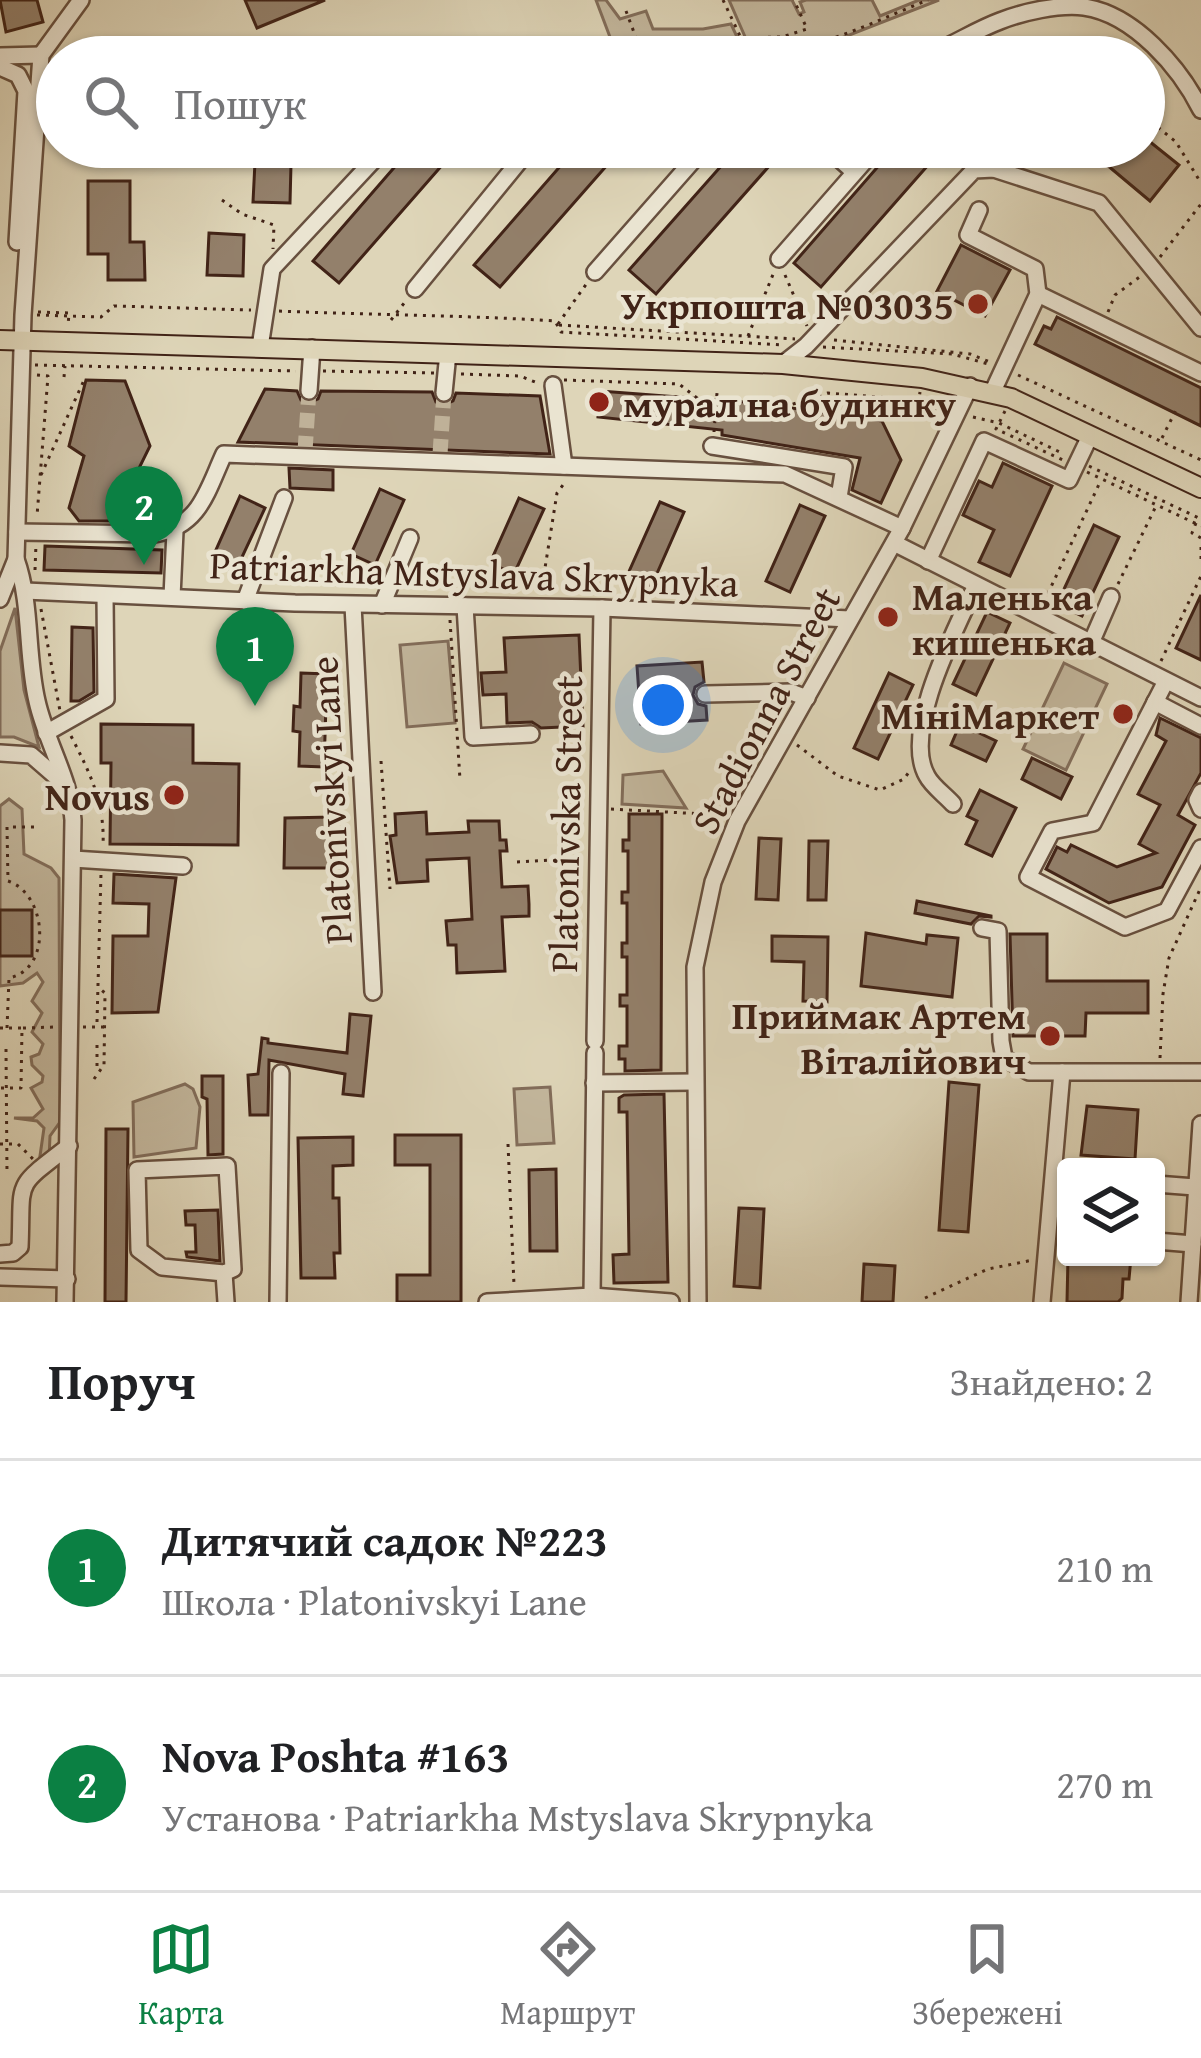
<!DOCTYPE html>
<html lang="uk">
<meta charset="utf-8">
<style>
:root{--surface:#fff;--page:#f2f2f2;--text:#202124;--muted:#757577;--line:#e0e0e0;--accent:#0b8043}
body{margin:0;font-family:"Gentium Book Plus",serif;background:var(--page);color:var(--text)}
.controls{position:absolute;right:36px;bottom:36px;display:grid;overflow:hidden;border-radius:12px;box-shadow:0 3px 9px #0004}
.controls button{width:108px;height:108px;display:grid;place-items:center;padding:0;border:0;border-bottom:3px solid var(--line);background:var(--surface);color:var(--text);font:60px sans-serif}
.you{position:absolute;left:663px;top:705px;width:42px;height:42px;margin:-30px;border:9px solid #fff;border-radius:50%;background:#1a73e8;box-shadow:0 0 0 18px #1a73e833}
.badge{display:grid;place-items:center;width:78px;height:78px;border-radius:50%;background:var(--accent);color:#fff;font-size:39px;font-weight:700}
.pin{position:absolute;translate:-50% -99px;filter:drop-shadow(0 3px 6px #0008)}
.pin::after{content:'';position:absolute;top:63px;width:42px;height:36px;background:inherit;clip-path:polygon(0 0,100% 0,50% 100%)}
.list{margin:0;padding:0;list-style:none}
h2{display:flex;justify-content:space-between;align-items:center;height:156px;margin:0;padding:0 48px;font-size:51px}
h2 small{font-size:39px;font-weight:400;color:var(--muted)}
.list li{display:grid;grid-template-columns:78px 1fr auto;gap:36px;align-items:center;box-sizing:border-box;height:216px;padding:0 48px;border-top:3px solid var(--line)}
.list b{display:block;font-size:45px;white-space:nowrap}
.list p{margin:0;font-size:39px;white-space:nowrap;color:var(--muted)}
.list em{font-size:39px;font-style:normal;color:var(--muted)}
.icon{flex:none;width:66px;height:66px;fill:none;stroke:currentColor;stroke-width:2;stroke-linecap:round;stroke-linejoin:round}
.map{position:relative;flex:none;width:1201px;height:1302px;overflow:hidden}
.search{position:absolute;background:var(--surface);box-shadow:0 3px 9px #0004;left:36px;right:36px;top:36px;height:132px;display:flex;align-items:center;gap:30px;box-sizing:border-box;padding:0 42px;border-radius:66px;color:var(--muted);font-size:45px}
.sheet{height:588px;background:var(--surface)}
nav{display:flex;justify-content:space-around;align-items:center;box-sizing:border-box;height:168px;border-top:3px solid var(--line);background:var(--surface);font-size:33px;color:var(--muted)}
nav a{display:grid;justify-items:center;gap:6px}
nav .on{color:var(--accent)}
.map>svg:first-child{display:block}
.green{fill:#c3b79d;stroke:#826d5a;stroke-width:3}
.building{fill:#93806b;stroke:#412317;stroke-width:3}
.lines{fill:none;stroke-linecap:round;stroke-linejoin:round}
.minor-tunnel{stroke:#bfb198;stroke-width:15;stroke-dasharray:15 8;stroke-linecap:butt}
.minor-casing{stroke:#68503f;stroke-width:20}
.major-casing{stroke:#412317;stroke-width:22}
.path{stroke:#412317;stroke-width:3;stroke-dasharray:3 6;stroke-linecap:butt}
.minor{stroke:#eae4d1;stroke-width:15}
.major{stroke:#ded5b8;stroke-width:18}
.poi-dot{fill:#8f2418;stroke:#eae4d1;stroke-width:4.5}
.labels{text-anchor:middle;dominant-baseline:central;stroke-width:9;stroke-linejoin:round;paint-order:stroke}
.poi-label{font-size:39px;font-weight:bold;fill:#412317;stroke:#eae4d1;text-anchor:end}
.street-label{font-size:39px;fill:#412317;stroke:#eae4d1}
</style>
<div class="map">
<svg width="1201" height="1302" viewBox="0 0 1201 1302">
<rect width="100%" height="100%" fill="#ded5b8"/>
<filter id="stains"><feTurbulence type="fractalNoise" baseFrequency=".00167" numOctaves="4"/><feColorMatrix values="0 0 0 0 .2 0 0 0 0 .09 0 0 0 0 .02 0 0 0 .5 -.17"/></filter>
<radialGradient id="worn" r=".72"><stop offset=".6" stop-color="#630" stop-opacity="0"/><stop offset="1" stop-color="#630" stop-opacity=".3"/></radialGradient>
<g class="green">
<path d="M596,0H606L620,19L646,11L653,29H703L731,24L738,39L737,57H596L595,51L613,45Z"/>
<path d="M729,0H792L799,14L804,12L800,2L806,0H872L880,16L919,0H939L793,57H745L746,39Z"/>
<path d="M15,608L24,690L39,747L14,737H0V651Z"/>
<path d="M448,641L455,723L407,727L400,645Z"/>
<path d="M1064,663L1107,684L1066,770L1023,749Z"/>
<path d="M663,771L686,808L622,804L623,775Z"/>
<path d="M9,799L22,809L24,854L51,868L59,878L60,1122L50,1136L49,1159L39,1163L44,1128L37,1121L14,1118H33L43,1109L31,1088L42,1082L43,1076L32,1065L31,1057L39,1054L43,1044L32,1032L42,1013L32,1001L43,982L37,973L23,983L0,986V806Z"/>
<path d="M185,1084L193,1089L200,1107L196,1148L134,1157L133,1102Z"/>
<path d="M550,1087L554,1143L517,1145L514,1089Z"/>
</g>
<g class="building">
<path d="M0,0H37L43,22L6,32Z"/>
<path d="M245,0H325L257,28Z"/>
<path d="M1144,137L1179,165L1150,201L1107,165L1122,147H1144Z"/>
<path d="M412,147H458L339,283L313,261Z"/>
<path d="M577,147H623L500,287L474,265Z"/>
<path d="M738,147H786L656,294L629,270Z"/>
<path d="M895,147H944L821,287L794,263Z"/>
<path d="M255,162L291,164L290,203L253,202Z"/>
<path d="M88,181H130V242H144L145,280H108V254H88Z"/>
<path d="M209,233L244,235L243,276L207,275Z"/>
<path d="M961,245L1010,270L985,316L937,291Z"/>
<path d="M1057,317L1201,388V426L1035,344L1044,326L1051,329Z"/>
<path d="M86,380L125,381L150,446L113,521H79L69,508L84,456L69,446Z"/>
<path d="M265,389L297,391L301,400L309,403L318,399L321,391L432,392L436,402L444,405L453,401L456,393L540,396L550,454L238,442Z"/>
<path d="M600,391L757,403L882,421L901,460L881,503L852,490L860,458L722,435V430L598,417Z"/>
<path d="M1003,463L1052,486L1010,576L979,562L994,530L963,515L979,481L992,487Z"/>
<path d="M289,468L333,470V490L290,488Z"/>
<path d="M380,489L404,500L375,565L351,554Z"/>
<path d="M240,496L265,508L235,572L211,561Z"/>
<path d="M519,498L544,509L514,574L490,563Z"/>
<path d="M660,502L684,512L651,587L627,576Z"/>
<path d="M800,505L825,516L790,592L766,581Z"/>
<path d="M1094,525L1119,537L1082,616L1057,604Z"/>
<path d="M45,546L162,550L161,573L44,570Z"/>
<path d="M1201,595V660L1176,648Z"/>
<path d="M987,612L1010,623L976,695L953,684Z"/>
<path d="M72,627L93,628L94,692L79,701H71Z"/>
<path d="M579,635L583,726L541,728L532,722L507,723L506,694L483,695L481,673L506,672L504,638Z"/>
<path d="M702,662L704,682L695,687L693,695L698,704L706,706L707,720L641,724L637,666Z"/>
<path d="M301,673L327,674L324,767L299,766L300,732L293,731L294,706L300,707Z"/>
<path d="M889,673L913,685L878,759L854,748Z"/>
<path d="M1160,718L1201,738V773L1178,815L1195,825L1162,887L1109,903L1046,869L1057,847L1067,852L1071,845L1117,867L1156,853L1139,844L1160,805L1138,794L1166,741L1156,735Z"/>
<path d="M101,724L193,725V763L239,764L238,845L110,844L111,763H101Z"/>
<path d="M960,724L996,741L986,761L951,745Z"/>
<path d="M1032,758L1072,777L1061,799L1022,779Z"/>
<path d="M980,790L1016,808L992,856L966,844L977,821L967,816Z"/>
<path d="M426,812L427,834L469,832L468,821H499L500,840H506L507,851H500L502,887L528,886L529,904V916L502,917L505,971L457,973L456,945H448L446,921L472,919L469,858L427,860L428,881L397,883L390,836L396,835L395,814Z"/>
<path d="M629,814H662L661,1070L625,1071V1059H619V1046H627V1006H620V995H627V957H622V943H627V903H622V892H628V851H623V840H629Z"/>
<path d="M332,817V868H284L285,818Z"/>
<path d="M759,838L781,839L778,900L756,899Z"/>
<path d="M809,841H828L826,900H808Z"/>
<path d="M114,874L176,878L158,1012L112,1013L113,936H148L149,904L113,903Z"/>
<path d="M917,901L991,916V917L979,916L971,924L915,913Z"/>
<rect x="0" y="910" width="32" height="46"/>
<path d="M866,933L926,944L927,935L958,938L952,997L861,986Z"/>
<path d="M1010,934H1047V981H1148V1013H1086L1085,1036H1013Z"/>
<path d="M772,936L828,937L827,1002L803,1001L804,962L772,961Z"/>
<path d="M350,1014L371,1016L363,1096L343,1094L345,1074L269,1060L268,1115H250L248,1075L258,1074L262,1038L268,1039V1043L347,1053Z"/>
<path d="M202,1076H223V1154L208,1155L207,1099L202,1097Z"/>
<path d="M949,1082L979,1085L968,1232L939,1230Z"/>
<path d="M664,1094L668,1282L614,1283L613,1255L629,1254L627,1112H619V1098L624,1095Z"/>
<path d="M1087,1106L1138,1110L1135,1159L1081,1155Z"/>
<path d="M106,1129H128L126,1302H105Z"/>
<path d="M395,1135H461V1302H397V1275H430V1165H395Z"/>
<path d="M353,1137V1165L333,1166V1198H339L340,1253H334L335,1278H301L298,1138Z"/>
<path d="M556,1169L557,1251H530L529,1170Z"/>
<path d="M739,1208L764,1209L760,1288L734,1286Z"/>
<path d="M218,1210L220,1261L187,1257L186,1252H196L195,1225H186L185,1211Z"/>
<path d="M1068,1257H1131L1129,1279H1123L1122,1298L1118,1302H1067Z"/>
<path d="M864,1264L895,1266L893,1302H862Z"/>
</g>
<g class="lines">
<g class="minor-tunnel">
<path d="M305,451L309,391"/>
<path d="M440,454L444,393"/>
</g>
<g class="minor-casing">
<g id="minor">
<path d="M0,56L41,55"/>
<path d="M922,57C949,48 973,31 1000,21C1023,12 1058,4 1084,7C1134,14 1180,68 1201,110"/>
<path d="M0,67L18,75L26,91L17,242"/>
<path d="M826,147L854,172"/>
<path d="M986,147L994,169"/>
<path d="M979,210L968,235L1035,269L1038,294L993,391"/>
<path d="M779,259L877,147"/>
<path d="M595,272L705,147"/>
<path d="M415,289L531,147"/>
<path d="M1038,294L1201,373"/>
<path d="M260,347L272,269L386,147"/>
<path d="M783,364L806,346L974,170L994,169L1099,203L1201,328"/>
<path d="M553,385L564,466"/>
<path d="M309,391L312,348"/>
<path d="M444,393L448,353"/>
<path d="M712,446L844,467L839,497"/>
<path d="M17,532L155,534C200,526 207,491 224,454L785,474L902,528"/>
<path d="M894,543L1201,698"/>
<path d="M16,559C32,604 26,654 37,701C46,742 70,778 73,820L65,1302"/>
<path d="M928,561L984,441L1069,480L1090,436"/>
<path d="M25,591L295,603L602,608L850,619"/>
<path d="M172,597L175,531"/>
<path d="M0,599L16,559L23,315L41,55L81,0"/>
<path d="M245,601L284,498"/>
<path d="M353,605L373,992"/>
<path d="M382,605L410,538"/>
<path d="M465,606L473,737L531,734"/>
<path d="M1091,643L1111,597"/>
<path d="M1166,681L1093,823L1052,831L1028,877L1125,927L1167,911L1201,848"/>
<path d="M705,694L791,692L807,698"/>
<path d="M1155,702L1201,726"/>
<path d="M46,733L106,699L105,596"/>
<path d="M0,753L31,755L61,781"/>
<path d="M1201,792L1197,800L1201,809"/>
<path d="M953,804C945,795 932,786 927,776C901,731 957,627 976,585"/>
<path d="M73,859L183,866"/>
<path d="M982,928L998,931L1001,1041L1004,1058L1029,1072H1201"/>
<path d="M595,1041L602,608"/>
<path d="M594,1083L695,1082"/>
<path d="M1156,1184L1195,1187"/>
<path d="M1156,1241L1193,1244"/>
<path d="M0,1254L13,1253L20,1247C23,1178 12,1190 69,1146"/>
<path d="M224,1273L162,1267L139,1250L137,1170L227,1166L233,1269L224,1273L226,1302"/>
<path d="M0,1277L67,1279"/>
<path d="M592,1296L595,1053"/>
<path d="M278,1302L281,1073"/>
<path d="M487,1302L592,1296L671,1302"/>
<path d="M698,1302L695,967L713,882L737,821L902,528L970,386"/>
<path d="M1042,1302L1062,1072"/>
<path d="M1189,1302L1201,1124"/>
</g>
</g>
<g class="major-casing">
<path id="major" d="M0,340L783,364L922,378L1011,398L1201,488"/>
</g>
<g class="path">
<path d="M723,0L741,38V57"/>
<path d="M626,11L638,43L634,57"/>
<path d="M741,38L782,37L807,29L794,0"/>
<path d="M646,57L638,43C687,50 738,54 787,49C835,43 884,17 928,0"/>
<path d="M719,57L734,52"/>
<path d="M1144,116L1176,142L1201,183"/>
<path d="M222,200L242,214L274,225L273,249"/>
<path d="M1160,257L1201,204"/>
<path d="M785,275L807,326"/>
<path d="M279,311C371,315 462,315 555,321L561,332L784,345"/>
<path d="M38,312L69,313L68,326"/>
<path d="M1108,312L1115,295L1141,276"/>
<path d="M37,315L101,317L114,306L251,310"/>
<path d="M391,320L405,302"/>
<path d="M558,324L587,283"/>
<path d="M559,325L795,339"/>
<path d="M748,336L774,272"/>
<path d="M834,340L970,354L990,362"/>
<path d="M823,347L952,354L992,365"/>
<path d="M35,365L296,371"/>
<path d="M323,371L434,373"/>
<path d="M461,374L520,376L540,384"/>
<path d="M37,375L48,376L37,516"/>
<path d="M1018,375L1201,460"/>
<path d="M64,377L65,366"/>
<path d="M564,380L679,384L697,398L706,399L790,405L828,393L891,398L940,409"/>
<path d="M1005,411L996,429L1063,460"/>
<path d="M917,412L920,392"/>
<path d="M973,417L999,423L1064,454"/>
<path d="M714,432L717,393"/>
<path d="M1162,438L1178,406"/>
<path d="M1089,466L1201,519"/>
<path d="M1087,472L1201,526"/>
<path d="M41,475L85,378"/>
<path d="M1196,523L1192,533L1201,538"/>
<path d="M1201,547V562"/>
<path d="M35,570L36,544"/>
<path d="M1118,584L1156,506"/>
<path d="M541,593L557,493L566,481"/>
<path d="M1044,602L1101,480"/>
<path d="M41,609L60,711"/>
<path d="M450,620L460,780"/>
<path d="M1161,661L1201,576"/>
<path d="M71,736C90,773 105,803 103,846"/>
<path d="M797,745L838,776L880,790L904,779L911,769"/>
<path d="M381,761L390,889"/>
<path d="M611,809L722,815"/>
<path d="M517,862L584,858"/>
<path d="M97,1022L101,873"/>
<path d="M83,1027H104"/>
<path d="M0,1028H22L21,1088H0"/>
<path d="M7,1028L9,978C53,969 47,894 8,881L7,827H36"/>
<path d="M23,1028L56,1027"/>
<path d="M6,1049L7,1173"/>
<path d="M1160,1058L1163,994L1169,958L1201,887"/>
<path d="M97,1066V1039"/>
<path d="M94,1079L104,1065L105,993L99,988"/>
<path d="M0,1144H18L33,1159"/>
<path d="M508,1144L514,1285"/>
<path d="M925,1298L988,1269L1033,1260"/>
</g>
<use href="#minor" class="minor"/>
<use href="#major" class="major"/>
</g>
<g class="poi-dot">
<circle cx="978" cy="304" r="12"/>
<circle cx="599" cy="402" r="12"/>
<circle cx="888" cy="617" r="12"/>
<circle cx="1123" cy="714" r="12"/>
<circle cx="174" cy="795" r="12"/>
<circle cx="1050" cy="1036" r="12"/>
</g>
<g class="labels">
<g class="poi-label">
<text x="954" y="304">Укрпошта №03035</text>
<text x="623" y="402" text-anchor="start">мурал на будинку</text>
<text x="912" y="595" text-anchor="start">Маленька<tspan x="912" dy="45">кишенька</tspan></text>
<text x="1099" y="714">МініМаркет</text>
<text x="150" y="795">Novus</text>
<text x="1026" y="1014">Приймак Артем<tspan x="1026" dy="45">Віталійович</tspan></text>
</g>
<g class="street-label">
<text transform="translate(474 573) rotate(2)">Patriarkha Mstyslava Skrypnyka</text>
<text transform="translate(765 710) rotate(-62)">Stadionna Street</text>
<text transform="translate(330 800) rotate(-93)">Platonivskyi Lane</text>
<text transform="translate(565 824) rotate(-89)">Platonivska Street</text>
</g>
</g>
<rect width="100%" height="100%" filter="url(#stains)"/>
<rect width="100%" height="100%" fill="url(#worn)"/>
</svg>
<div class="controls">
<button><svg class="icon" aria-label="layers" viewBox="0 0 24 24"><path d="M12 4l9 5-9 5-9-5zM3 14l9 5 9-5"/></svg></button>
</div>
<div class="you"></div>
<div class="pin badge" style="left:255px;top:706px">1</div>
<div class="pin badge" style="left:144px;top:565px">2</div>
<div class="search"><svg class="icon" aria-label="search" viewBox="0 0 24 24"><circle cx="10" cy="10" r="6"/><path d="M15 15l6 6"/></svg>Пошук</div>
</div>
<section class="sheet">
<h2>Поруч<small>Знайдено: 2</small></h2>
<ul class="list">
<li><span class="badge">1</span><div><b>Дитячий садок №223</b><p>Школа · Platonivskyi Lane</p></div><em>210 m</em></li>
<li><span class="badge">2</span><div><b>Nova Poshta #163</b><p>Установа · Patriarkha Mstyslava Skrypnyka</p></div><em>270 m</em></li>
</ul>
</section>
<nav>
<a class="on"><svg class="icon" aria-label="map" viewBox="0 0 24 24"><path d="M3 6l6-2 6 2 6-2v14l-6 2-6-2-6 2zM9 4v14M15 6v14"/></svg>Карта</a>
<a><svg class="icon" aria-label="directions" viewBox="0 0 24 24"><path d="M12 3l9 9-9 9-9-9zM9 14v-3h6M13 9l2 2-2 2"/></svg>Маршрут</a>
<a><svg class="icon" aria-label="saved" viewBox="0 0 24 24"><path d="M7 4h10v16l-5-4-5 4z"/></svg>Збережені</a>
</nav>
